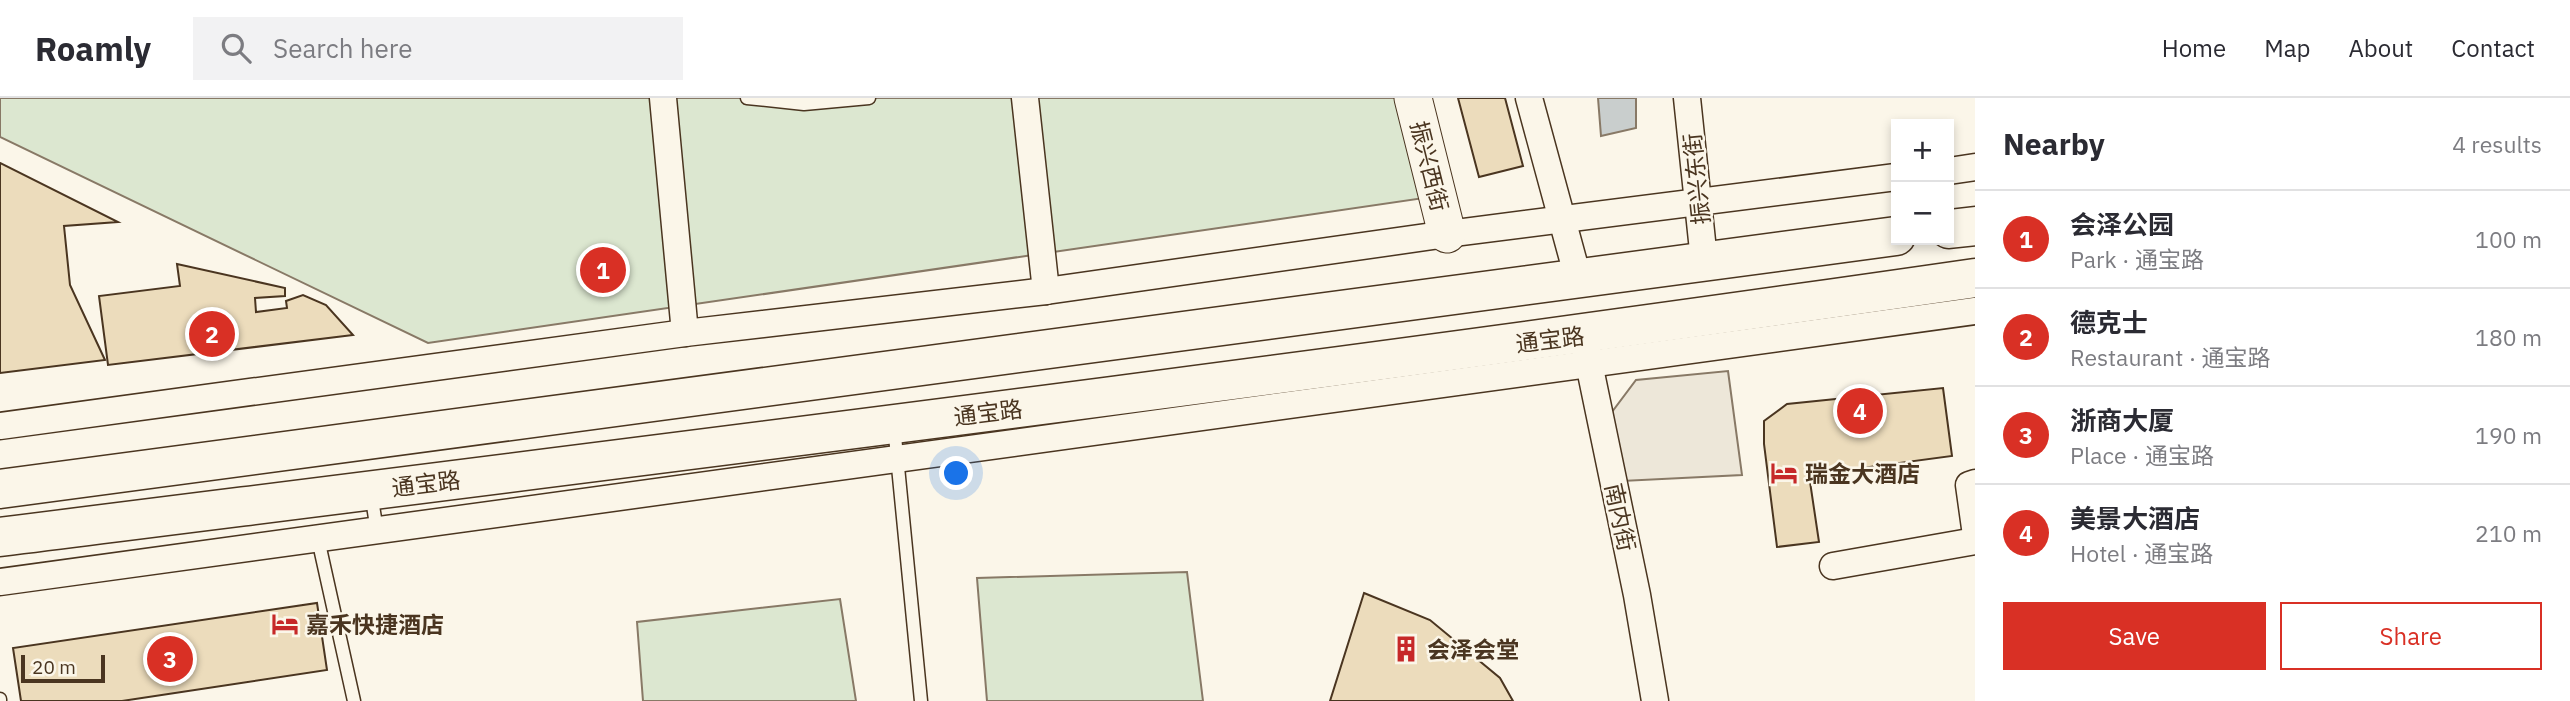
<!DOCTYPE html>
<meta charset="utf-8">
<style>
:root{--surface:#fff;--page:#f2f2f3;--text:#2b2b33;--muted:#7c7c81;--line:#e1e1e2;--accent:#d93025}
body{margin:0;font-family:"IBM Plex Sans","Noto Sans SC",sans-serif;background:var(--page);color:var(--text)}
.controls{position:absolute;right:21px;top:21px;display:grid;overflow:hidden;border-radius:0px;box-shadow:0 4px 10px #0003}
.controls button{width:63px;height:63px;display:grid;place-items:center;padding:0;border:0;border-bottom:2px solid var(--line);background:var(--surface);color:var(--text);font:35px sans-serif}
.scale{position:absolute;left:21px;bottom:18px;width:84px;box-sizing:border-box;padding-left:7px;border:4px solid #4a3520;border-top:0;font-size:19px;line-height:24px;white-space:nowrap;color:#4a3520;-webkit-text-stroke:5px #fbf6e9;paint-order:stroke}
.you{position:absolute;left:957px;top:376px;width:24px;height:24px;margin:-18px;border:5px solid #fff;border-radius:50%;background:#1a73e8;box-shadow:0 0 0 10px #1a73e833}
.badge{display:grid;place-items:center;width:46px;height:46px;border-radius:50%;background:var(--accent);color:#fff;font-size:23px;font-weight:700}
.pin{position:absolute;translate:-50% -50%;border:4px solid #fff;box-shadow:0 2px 7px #0006}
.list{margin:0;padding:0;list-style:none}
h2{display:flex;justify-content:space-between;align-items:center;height:91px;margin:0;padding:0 28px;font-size:30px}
h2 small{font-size:23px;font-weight:400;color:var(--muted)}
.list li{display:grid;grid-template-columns:46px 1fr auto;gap:21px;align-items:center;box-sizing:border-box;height:98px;padding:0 28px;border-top:2px solid var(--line)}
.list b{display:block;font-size:26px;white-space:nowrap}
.list p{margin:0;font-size:23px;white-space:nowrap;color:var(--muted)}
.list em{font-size:23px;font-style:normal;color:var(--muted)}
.actions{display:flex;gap:14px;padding:21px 28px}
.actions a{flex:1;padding:16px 0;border:2px solid var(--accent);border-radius:0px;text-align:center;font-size:24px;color:var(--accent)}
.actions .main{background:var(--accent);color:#fff}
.icon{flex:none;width:38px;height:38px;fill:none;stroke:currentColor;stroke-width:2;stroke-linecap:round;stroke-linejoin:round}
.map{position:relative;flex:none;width:1975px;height:603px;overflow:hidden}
header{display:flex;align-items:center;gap:42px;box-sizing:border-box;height:98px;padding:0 35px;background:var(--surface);border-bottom:2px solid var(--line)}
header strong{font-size:33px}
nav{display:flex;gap:38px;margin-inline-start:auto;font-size:24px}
.search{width:490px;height:63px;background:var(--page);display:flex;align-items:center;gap:18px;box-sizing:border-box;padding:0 24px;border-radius:0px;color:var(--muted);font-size:26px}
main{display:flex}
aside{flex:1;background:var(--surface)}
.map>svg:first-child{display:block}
.green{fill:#dce7d0;stroke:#887966;stroke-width:2}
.parking{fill:#ede7d9;stroke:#887966;stroke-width:2}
.water{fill:#c9cecd;stroke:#887966;stroke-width:2}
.building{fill:#ecdcbc;stroke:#4a3520;stroke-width:2}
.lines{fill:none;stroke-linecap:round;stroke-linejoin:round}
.lane-casing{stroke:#4a3520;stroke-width:15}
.street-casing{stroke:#4a3520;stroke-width:29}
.secondary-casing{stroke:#4a3520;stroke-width:39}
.primary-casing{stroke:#4a3520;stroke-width:41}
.lane{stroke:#fbf6e9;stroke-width:12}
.street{stroke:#fbf6e9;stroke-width:26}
.secondary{stroke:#fbf6e9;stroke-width:37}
.primary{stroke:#fbf6e9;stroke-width:38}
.labels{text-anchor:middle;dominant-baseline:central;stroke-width:5;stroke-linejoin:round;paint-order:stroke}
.street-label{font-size:23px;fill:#4a3520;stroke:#fbf6e9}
.poi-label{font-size:23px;font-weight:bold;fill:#4a3520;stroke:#fbf6e9;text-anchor:start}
</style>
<header>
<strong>Roamly</strong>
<div class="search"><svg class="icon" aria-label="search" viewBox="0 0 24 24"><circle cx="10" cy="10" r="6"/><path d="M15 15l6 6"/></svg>Search here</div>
<nav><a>Home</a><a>Map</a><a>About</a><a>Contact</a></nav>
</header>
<main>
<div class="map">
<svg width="1975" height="603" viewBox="0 0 1975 603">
<rect width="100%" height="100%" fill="#fbf6e9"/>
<g class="green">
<path d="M0,0H1405L1431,99L428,245L0,39Z"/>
<path d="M1187,474L1203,603H987L977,480Z"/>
<path d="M840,501L856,603H643L637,524Z"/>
</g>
<path class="parking" d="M1728,273L1742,377L1622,383L1609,318L1636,282Z"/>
<path class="water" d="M1598,0H1636V30L1601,38Z"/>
<g class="building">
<path d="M1458,0H1505L1523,68L1479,79Z"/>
<path d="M0,65L118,124L64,128L70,187L105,262L0,275Z"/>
<path d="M177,166L285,190V198L255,200L256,214L287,210L286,203L303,197L326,207L353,237L108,267L99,198L180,188Z"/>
<path d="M1943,290L1952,358L1809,377L1819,444L1777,449L1764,346V323L1787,306Z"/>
<path d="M1364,495L1430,522L1500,580L1513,603H1330Z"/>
<path d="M317,505L327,572L122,603H21L13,550Z"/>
</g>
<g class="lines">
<g class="lane-casing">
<g id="lane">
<path d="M747,0L804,6L869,0"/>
<path d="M894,328L921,603"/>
<path d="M371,395L377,433"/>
<path d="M318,441L354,603"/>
<path d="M0,601V603"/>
</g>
</g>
<g class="street-casing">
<g id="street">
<path d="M663,0L685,235"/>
<path d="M1025,0L1046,193"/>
<path d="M1529,0L1578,180"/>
<path d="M1687,0L1704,162"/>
<path d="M1949,73L1975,69"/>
<path d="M1586,251L1637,497L1655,603"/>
<path d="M0,328L685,235L1046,193L1447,136L1896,79"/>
<path d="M1975,385L1969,387L1975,430"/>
<path d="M1833,468L1975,443"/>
<path d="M0,484L1975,213"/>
</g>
</g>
<g class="secondary-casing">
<path id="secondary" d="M1413,0L1447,136"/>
</g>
<g class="primary-casing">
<g id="primary">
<path d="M1949,131L1975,128"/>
<path d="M0,391L1896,138"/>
<path d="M0,439C659,356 1318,275 1975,180"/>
</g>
</g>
<use href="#lane" class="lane"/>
<use href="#street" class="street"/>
<use href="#secondary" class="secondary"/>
<use href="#primary" class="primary"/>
</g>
<defs>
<g id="hotel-bare" transform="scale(2.1)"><path d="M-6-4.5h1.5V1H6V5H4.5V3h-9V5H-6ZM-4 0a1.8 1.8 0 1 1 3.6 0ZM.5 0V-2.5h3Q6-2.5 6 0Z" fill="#c62828" stroke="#fbf6e9" stroke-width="2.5" paint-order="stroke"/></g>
<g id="building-bare" transform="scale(2.1)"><path d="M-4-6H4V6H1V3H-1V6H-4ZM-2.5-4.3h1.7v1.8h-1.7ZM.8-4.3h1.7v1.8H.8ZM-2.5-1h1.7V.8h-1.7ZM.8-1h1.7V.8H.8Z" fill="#c62828" stroke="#fbf6e9" stroke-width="2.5" paint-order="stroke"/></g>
</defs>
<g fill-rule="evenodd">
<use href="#hotel-bare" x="1784" y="375"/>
<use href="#hotel-bare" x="285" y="526"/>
<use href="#building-bare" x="1406" y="551"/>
</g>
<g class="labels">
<g class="street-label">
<text transform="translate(1430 68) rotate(76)">振兴西街</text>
<text transform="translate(1696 81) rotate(-96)">振兴东街</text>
<text transform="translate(1550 241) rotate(-7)">通宝路</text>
<text transform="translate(988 314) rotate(-7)">通宝路</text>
<text transform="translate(426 385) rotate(-7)">通宝路</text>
<text transform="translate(1621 419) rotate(78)">南内街</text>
</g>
<g class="poi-label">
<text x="1805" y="375">瑞金大酒店</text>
<text x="306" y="526">嘉禾快捷酒店</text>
<text x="1427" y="551">会泽会堂</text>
</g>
</g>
</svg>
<div class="controls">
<button>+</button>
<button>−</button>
</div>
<div class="scale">20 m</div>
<div class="you"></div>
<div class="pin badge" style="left:603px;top:172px">1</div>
<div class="pin badge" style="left:212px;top:236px">2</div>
<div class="pin badge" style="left:170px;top:561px">3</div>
<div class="pin badge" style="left:1860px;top:313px">4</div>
</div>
<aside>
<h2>Nearby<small>4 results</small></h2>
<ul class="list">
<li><span class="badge">1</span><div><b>会泽公园</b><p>Park · 通宝路</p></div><em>100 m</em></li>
<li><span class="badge">2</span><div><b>德克士</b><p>Restaurant · 通宝路</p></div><em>180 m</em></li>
<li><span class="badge">3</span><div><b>浙商大厦</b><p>Place · 通宝路</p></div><em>190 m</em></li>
<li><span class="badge">4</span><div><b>美景大酒店</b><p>Hotel · 通宝路</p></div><em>210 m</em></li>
</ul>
<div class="actions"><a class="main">Save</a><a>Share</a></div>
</aside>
</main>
